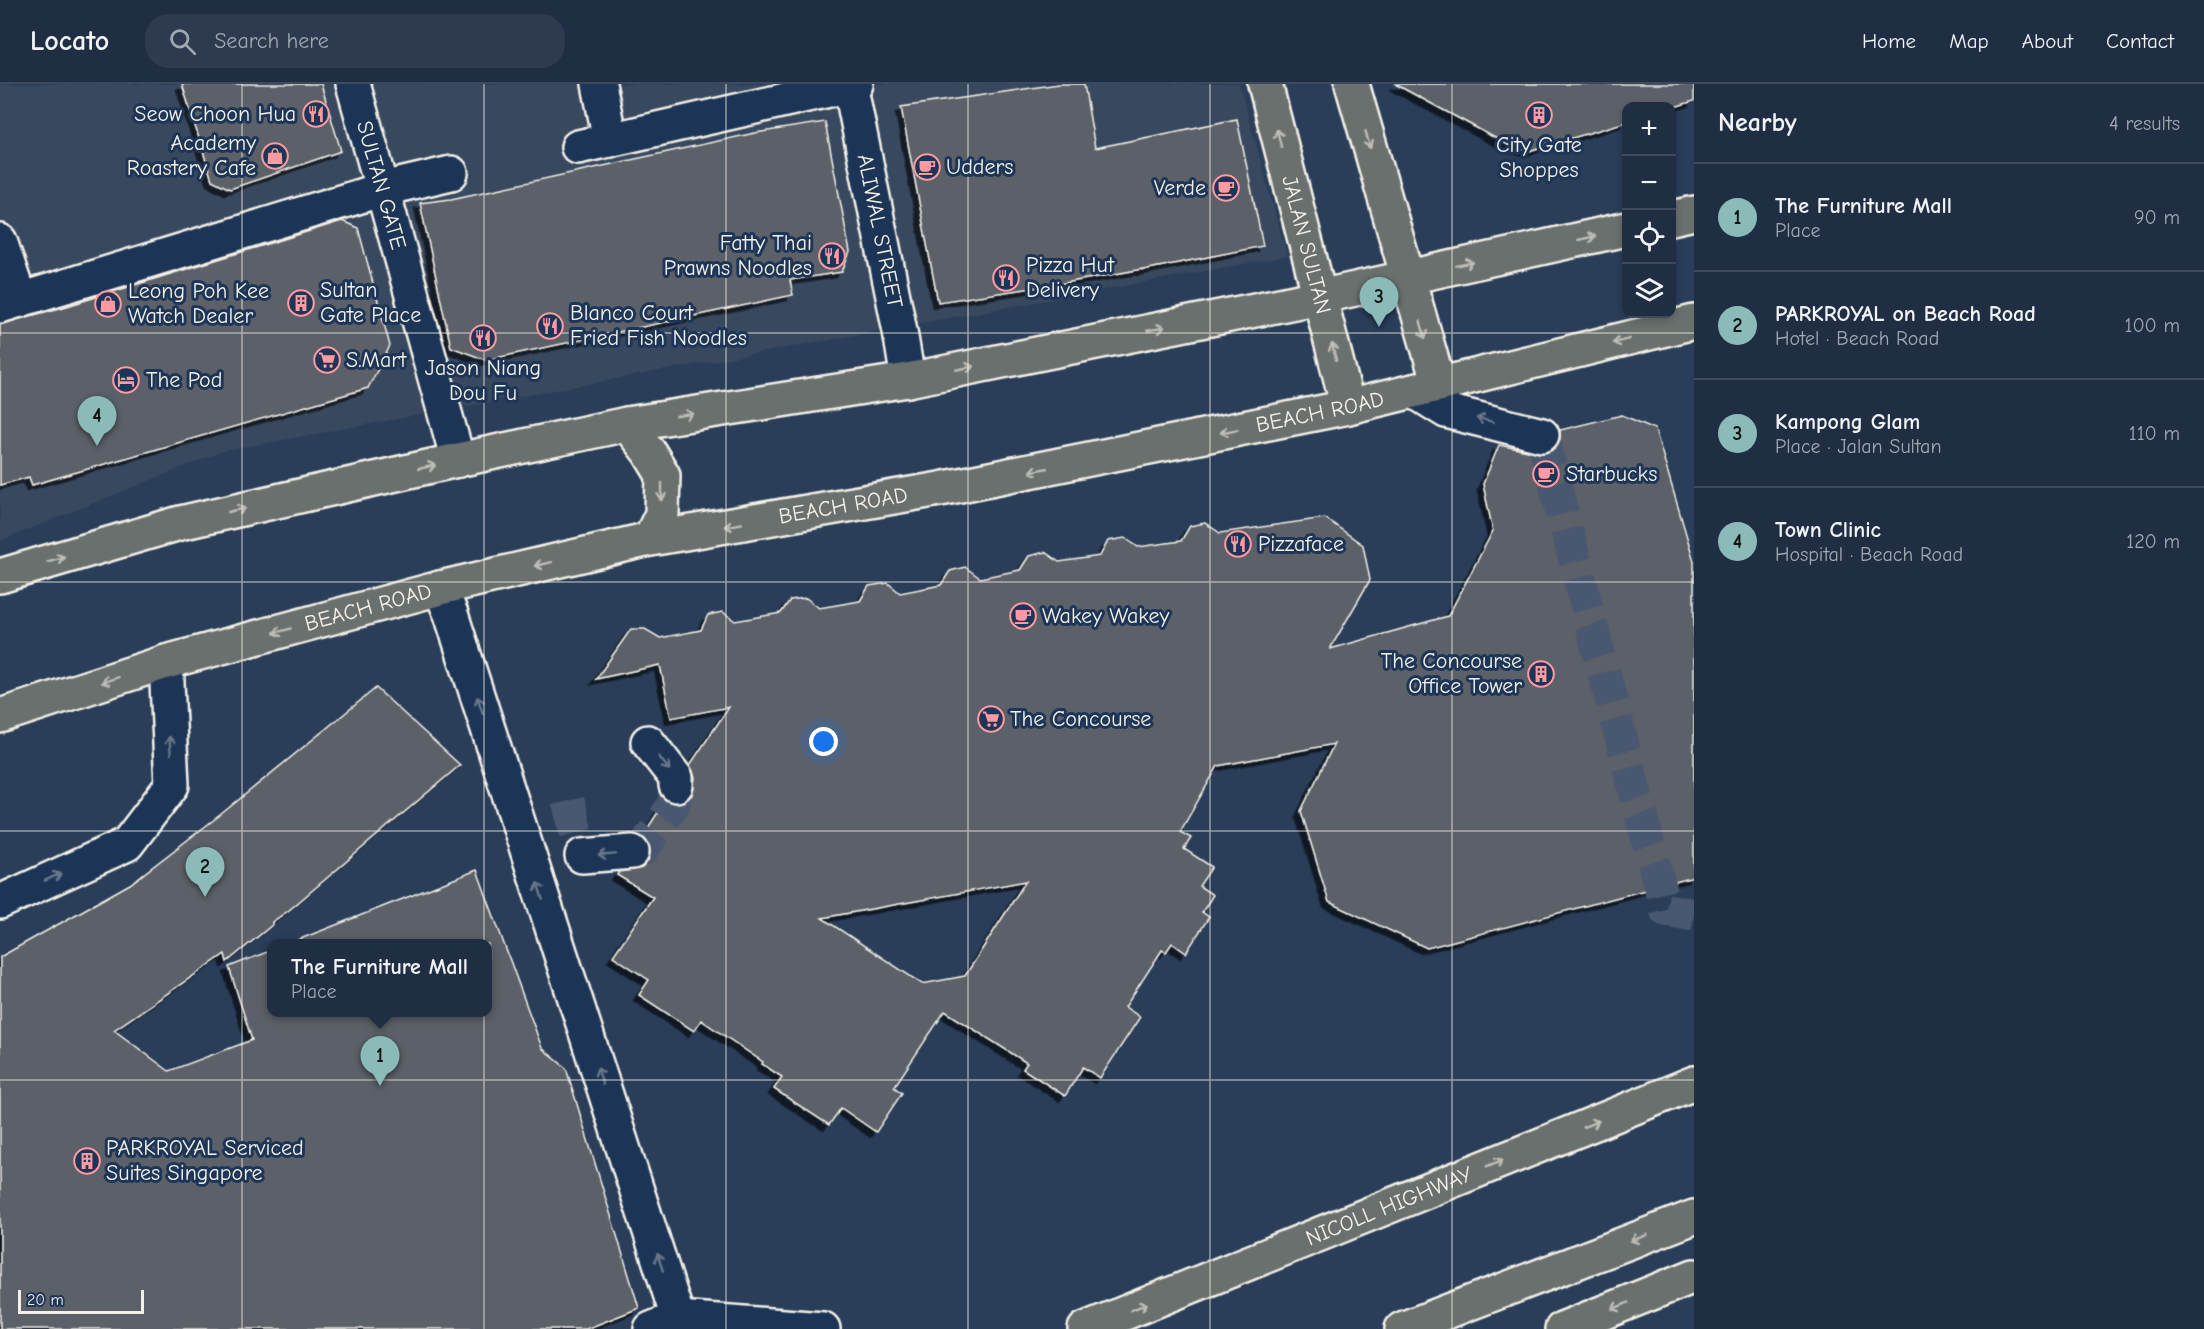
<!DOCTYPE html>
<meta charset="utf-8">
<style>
:root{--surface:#202e44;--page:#2d3a4f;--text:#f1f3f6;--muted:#a2a8b2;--line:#3d4a5d;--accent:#8bbbb9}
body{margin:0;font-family:"Comic Neue",sans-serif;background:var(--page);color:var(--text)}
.controls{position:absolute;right:18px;top:18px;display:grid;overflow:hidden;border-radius:12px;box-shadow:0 3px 9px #0003}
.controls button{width:54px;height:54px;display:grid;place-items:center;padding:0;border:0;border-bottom:2px solid var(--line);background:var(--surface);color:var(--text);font:30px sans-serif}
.scale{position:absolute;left:18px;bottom:15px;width:126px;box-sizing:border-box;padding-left:6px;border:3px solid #f4f1e8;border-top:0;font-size:16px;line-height:21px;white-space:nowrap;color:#f4f1e8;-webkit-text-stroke:4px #1d3557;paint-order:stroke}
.you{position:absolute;left:824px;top:658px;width:21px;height:21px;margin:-15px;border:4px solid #fff;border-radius:50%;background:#1a73e8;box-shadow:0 0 0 9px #1a73e833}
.badge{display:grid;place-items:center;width:39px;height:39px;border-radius:50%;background:var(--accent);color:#111;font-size:20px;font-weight:700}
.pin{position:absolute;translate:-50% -50px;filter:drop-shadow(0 2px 3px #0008)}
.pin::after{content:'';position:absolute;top:32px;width:21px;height:18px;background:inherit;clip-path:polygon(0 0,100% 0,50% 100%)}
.popup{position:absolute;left:267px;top:855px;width:225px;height:78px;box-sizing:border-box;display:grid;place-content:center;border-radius:12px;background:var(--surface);filter:drop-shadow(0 2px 4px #0005);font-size:20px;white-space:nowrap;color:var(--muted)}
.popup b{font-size:22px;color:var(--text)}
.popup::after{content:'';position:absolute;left:50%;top:100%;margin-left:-12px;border:12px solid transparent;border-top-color:var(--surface)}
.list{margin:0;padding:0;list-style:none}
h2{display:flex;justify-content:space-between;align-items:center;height:78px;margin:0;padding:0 24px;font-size:26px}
h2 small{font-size:20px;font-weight:400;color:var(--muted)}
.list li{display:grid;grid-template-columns:39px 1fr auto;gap:18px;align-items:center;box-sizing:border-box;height:108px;padding:0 24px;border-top:2px solid var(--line)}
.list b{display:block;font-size:22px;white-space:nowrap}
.list p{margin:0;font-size:20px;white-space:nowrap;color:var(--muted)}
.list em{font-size:20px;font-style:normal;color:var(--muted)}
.icon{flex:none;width:33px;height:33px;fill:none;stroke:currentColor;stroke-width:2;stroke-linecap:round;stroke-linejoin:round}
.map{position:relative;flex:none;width:1694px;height:1245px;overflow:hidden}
header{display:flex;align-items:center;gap:36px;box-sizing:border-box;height:84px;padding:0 30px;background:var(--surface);border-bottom:2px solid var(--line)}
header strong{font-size:28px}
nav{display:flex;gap:33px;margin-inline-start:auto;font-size:21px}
.search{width:420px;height:54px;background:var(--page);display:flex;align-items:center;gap:15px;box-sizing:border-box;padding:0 21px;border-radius:24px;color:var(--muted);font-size:22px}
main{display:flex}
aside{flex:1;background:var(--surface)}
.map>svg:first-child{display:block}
.built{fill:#39485e}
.building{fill:#5c6067;stroke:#f4f1e8;stroke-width:1.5;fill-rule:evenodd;filter:url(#shadow)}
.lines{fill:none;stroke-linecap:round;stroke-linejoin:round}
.minor-tunnel{stroke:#48596f;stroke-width:33;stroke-dasharray:33 16;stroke-linecap:butt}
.minor-casing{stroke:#f4f1e8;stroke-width:38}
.major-casing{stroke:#f4f1e8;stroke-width:38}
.highway-casing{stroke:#f4f1e8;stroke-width:38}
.minor{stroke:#1d3557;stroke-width:33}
.major{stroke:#6b706d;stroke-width:33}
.highway{stroke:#6b706d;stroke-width:33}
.oneway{stroke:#bdbdb7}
.oneway2{stroke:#68778a}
.grid{fill:none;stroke:#f4f1e8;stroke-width:1.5;stroke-opacity:0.55}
.labels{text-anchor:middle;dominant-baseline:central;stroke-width:6;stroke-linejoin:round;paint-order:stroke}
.poi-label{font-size:22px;fill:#f4f1e8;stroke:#1d3557;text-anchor:start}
.street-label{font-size:22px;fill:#f4f1e8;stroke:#1d3557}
</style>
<header>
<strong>Locato</strong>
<div class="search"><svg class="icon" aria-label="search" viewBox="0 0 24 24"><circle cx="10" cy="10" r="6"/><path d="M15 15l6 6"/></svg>Search here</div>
<nav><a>Home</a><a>Map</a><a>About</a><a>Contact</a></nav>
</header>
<main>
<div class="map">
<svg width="1694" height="1245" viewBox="0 0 1694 1245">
<defs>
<filter id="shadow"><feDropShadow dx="-5.5" dy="5.5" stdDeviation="0" flood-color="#0009"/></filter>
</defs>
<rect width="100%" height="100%" fill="#2a3e5a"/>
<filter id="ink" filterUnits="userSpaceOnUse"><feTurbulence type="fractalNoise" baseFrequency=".0167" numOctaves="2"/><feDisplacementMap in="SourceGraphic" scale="12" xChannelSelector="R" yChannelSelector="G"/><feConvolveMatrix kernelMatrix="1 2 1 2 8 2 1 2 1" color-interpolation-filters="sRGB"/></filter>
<g filter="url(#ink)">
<path class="built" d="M0,0H1239L1287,172L223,367L0,457Z"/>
<g class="building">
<path d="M182,0H321L341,67L230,105L212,96Z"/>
<path d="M1059,0H1084L1095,64L1237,35L1263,162L1143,186V185L1053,201L938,218L901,23Z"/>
<path d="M1395,0H1694V17L1671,24L1626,22V38L1529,67L1510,62Z"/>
<path d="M825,38L850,168L842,188L790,196L793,211L486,276L451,263L420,119L451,115L755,49Z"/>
<path d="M342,137L358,144L390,262L368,304L32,401L29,393L0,401V240L64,223Z"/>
<path d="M1622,331L1655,345L1694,477V793L1427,864L1329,818L1301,727L1334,660L1218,682L1180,748L1191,754L1184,765L1212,783L1199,802L1213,811L1202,828L1209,833L1186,869L1172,859L1166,868L1162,866L1125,923L1140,933L1100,994L1083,983L1065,1012L1023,985L1027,979L945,927L894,1003L902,1009L876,1048L841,1024L829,1041L774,1005L782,993L762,980L763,978L701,936L694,947L639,911L649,896L613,872L653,813L617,791L619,788L642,784L649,777L651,766L648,758L642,753L666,716L677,720L686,717L692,711L695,694L690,681L729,623L671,634L660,581L596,595L631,545H645L660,554L701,546L708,531L723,528L735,537L781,529L790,516L806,514L819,524L860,517L869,502L888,499L900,509L941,501L950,487L965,483L980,494L1020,486L1029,472L1045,468L1059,478L1100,472L1108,457L1125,454L1138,463L1181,457L1190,442L1205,439L1220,449L1325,434L1363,461L1370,496L1330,565L1448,532L1493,447L1483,400L1499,361L1537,369H1547L1556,364L1560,355V346ZM1026,797L965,892L922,900L822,834Z"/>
<path d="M376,604L460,681L288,827L272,838V841L227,878L225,870L114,946L169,987L252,956L229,883L272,866V928H488V860H296L295,857L477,786L542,964L566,984L639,1224L586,1245H0V873L130,800L220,731Z"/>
</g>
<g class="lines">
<g class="minor-tunnel">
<path d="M1542,351L1666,826L1694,831"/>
<path d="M568,717L582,772"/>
<path d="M632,768L642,766L674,720L676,701"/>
</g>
<g class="minor-casing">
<g id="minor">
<path id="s1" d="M353,0L458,376"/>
<path d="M599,0L610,56"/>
<path id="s2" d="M850,0L900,247L908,296"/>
<path d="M578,63L856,0"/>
<path d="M0,157L20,216"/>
<path d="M0,222L383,105L451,89"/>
<path d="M1414,307L1446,327L1542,351"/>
<path d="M440,504L451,530L678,1234"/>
<path d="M648,658L676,694V701"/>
<path d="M582,772L632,768"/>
<path d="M0,818L127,760L172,701L166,578"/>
<path d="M651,1245L678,1234L823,1245"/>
</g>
</g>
<g class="major-casing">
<g id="major">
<path id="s3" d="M1265,0L1348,323"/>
<path d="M1352,0L1439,301"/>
<path d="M1672,134L1694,129"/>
<path d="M627,340L649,368L663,391L662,430L650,455"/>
<path d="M0,492L180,439L458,376L627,340L908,296L1319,213L1626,145"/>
<path id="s4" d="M0,632L166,578L440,504L650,455L940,405L1348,323L1694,238"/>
</g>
</g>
<g class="highway-casing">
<g id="highway">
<path id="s5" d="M1085,1245L1694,999"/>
<path d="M1402,1245L1694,1133"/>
<path d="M1562,1245L1694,1192"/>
</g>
</g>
<use href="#minor" class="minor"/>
<use href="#major" class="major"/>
<use href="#highway" class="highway"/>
</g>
<defs><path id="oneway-shaft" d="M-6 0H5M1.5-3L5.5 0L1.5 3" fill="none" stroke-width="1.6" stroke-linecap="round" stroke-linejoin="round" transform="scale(1.5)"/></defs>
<g class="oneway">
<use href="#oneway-shaft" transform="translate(1279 54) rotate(-104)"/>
<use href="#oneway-shaft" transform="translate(1368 56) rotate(74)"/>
<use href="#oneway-shaft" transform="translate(1587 154) rotate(-13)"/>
<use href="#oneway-shaft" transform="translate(1465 180) rotate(-12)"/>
<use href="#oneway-shaft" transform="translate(1156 245) rotate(-11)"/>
<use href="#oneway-shaft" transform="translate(1423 246) rotate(74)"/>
<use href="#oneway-shaft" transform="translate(1621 257) rotate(166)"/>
<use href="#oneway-shaft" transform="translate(1334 268) rotate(-104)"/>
<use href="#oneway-shaft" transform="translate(965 284) rotate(-11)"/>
<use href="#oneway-shaft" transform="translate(685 331) rotate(-9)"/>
<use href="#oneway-shaft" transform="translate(1229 347) rotate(169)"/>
<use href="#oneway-shaft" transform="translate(427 383) rotate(-13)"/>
<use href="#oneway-shaft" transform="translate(1038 386) rotate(169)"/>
<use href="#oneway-shaft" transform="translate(662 408) rotate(90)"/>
<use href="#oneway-shaft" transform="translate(237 426) rotate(-13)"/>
<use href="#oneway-shaft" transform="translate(733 441) rotate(170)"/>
<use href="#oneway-shaft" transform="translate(56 475) rotate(-16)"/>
<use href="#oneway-shaft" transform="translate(543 480) rotate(167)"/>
<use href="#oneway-shaft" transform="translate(282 547) rotate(165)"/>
<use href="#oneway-shaft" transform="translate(110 596) rotate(162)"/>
<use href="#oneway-shaft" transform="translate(1591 1040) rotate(-22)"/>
<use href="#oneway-shaft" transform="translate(1495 1079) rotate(-22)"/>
<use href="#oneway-shaft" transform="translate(1639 1154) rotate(159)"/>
<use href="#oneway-shaft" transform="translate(1620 1222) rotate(158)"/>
<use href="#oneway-shaft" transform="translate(1139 1223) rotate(-22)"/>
</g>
<g class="oneway2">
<use href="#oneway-shaft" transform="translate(1485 336) rotate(-166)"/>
<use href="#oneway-shaft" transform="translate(480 621) rotate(-108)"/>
<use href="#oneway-shaft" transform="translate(170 661) rotate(-94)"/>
<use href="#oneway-shaft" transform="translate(664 679) rotate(52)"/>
<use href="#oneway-shaft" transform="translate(607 771) rotate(176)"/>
<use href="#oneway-shaft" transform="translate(53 793) rotate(-24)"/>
<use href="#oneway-shaft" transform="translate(540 807) rotate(-108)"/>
<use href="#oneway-shaft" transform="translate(600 992) rotate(-108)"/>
<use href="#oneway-shaft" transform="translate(660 1178) rotate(-108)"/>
</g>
</g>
<path class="grid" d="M242,0V1245M484,0V1245M726,0V1245M968,0V1245M1210,0V1245M1452,0V1245M0,249H1694M0,498H1694M0,747H1694M0,996H1694"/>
<defs>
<g id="restaurant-ring" transform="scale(1.35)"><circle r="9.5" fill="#1d3557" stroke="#ff9aa2" stroke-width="1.5"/><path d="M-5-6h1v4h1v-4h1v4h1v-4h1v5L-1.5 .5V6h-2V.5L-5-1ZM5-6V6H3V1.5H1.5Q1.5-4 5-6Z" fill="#ff9aa2"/></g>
<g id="building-ring" transform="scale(1.35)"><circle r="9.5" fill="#1d3557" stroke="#ff9aa2" stroke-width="1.5"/><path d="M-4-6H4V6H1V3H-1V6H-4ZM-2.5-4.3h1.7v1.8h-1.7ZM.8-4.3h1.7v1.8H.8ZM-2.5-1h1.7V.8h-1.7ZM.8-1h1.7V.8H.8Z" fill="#ff9aa2"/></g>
<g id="shop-ring" transform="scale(1.35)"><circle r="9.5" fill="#1d3557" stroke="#ff9aa2" stroke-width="1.5"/><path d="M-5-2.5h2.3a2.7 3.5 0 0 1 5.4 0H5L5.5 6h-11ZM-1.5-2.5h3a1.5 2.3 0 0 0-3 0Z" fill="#ff9aa2"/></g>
<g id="cafe-ring" transform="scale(1.35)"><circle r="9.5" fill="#1d3557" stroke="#ff9aa2" stroke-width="1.5"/><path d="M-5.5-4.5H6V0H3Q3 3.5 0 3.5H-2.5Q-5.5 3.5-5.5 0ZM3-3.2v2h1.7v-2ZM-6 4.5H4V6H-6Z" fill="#ff9aa2"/></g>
<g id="supermarket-ring" transform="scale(1.35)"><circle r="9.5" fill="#1d3557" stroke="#ff9aa2" stroke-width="1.5"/><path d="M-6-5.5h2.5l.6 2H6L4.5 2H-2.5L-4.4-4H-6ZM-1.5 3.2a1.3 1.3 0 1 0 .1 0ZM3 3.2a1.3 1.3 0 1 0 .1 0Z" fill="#ff9aa2"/></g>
<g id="hotel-ring" transform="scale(1.35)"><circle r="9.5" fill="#1d3557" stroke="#ff9aa2" stroke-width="1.5"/><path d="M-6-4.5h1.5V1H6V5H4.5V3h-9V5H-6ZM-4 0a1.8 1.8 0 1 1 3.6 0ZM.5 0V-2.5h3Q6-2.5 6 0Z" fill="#ff9aa2"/></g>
</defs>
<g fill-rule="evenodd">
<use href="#restaurant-ring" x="316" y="30"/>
<use href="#building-ring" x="1539" y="31"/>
<use href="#shop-ring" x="275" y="72"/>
<use href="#cafe-ring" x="927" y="83"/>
<use href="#cafe-ring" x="1226" y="104"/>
<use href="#restaurant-ring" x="832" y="172"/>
<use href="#restaurant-ring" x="1006" y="194"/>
<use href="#building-ring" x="301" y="219"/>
<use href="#shop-ring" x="108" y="220"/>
<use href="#restaurant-ring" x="550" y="242"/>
<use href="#restaurant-ring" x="483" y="254"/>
<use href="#supermarket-ring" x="327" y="276"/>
<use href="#hotel-ring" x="126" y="296"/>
<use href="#cafe-ring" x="1546" y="390"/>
<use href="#restaurant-ring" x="1238" y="460"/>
<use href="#cafe-ring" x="1023" y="532"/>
<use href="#building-ring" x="1541" y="590"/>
<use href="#supermarket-ring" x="991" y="635"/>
<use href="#building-ring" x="87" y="1077"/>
</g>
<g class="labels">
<g class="poi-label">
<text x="296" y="30" text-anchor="end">Seow Choon Hua</text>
<text x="256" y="59" text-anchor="end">Academy<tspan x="256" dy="25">Roastery Cafe</tspan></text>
<text x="1539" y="61" text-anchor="middle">City Gate<tspan x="1539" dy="25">Shoppes</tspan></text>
<text x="946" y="83">Udders</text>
<text x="1206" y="104" text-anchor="end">Verde</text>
<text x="812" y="159" text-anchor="end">Fatty Thai<tspan x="812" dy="25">Prawns Noodles</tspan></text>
<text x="1026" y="181">Pizza Hut<tspan x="1026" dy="25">Delivery</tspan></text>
<text x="320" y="206">Sultan<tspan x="320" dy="25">Gate Place</tspan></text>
<text x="128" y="207">Leong Poh Kee<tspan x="128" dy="25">Watch Dealer</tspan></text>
<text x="570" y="229">Blanco Court<tspan x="570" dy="25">Fried Fish Noodles</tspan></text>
<text x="346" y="276">S.Mart</text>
<text x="483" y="284" text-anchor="middle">Jason Niang<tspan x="483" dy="25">Dou Fu</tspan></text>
<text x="146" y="296">The Pod</text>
<text x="1566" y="390">Starbucks</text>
<text x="1258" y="460">Pizzaface</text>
<text x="1042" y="532">Wakey Wakey</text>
<text x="1522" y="577" text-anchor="end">The Concourse<tspan x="1522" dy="25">Office Tower</tspan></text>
<text x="1010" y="635">The Concourse</text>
<text x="106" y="1064">PARKROYAL Serviced<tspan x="106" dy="25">Suites Singapore</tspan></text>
</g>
<g class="street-label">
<text stroke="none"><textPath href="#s1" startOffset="105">SULTAN GATE</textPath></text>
<text stroke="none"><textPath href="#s2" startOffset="150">ALIWAL STREET</textPath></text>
<text stroke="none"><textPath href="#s3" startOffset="166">JALAN SULTAN</textPath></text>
<text stroke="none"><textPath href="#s4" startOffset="1356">BEACH ROAD</textPath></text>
<text stroke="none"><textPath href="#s4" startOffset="870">BEACH ROAD</textPath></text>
<text stroke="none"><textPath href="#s4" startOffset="384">BEACH ROAD</textPath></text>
<text stroke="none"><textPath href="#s5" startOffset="328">NICOLL HIGHWAY</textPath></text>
</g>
</g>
</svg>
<div class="controls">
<button>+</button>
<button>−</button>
<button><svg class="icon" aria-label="locate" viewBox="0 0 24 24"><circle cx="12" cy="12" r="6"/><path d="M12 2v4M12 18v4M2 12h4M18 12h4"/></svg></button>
<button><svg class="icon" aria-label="layers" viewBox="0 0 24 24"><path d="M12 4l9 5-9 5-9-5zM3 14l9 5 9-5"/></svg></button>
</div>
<div class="scale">20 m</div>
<div class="you"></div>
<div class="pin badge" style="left:380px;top:1002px">1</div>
<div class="popup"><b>The Furniture Mall</b>Place</div>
<div class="pin badge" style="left:205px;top:813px">2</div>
<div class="pin badge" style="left:1379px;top:243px">3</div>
<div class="pin badge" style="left:97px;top:362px">4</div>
</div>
<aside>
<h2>Nearby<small>4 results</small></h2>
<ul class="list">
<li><span class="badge">1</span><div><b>The Furniture Mall</b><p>Place</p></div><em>90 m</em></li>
<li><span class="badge">2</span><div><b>PARKROYAL on Beach Road</b><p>Hotel · Beach Road</p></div><em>100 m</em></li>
<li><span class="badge">3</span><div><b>Kampong Glam</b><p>Place · Jalan Sultan</p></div><em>110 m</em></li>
<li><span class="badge">4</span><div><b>Town Clinic</b><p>Hospital · Beach Road</p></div><em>120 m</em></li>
</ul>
</aside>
</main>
